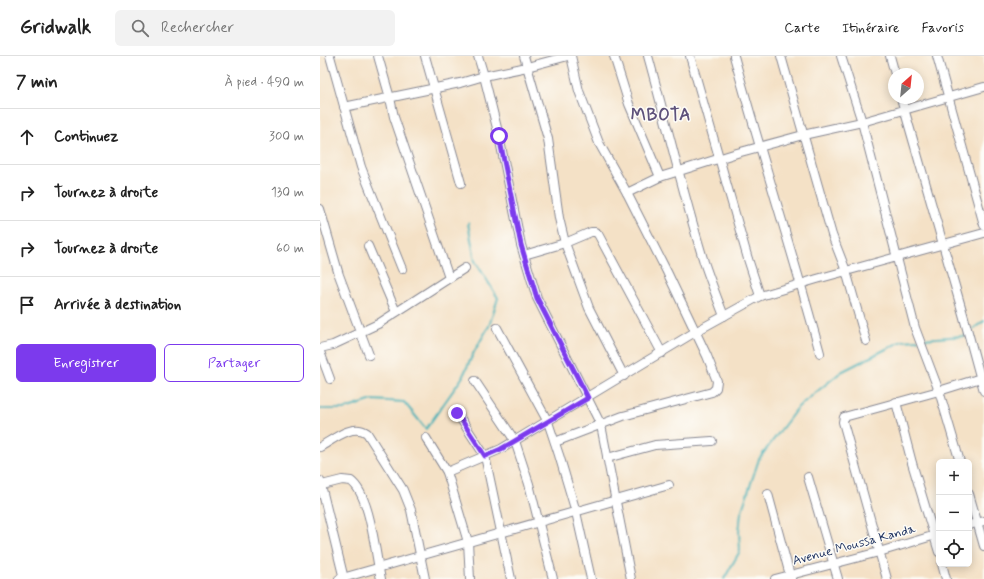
<!DOCTYPE html>
<html lang="fr">
<meta charset="utf-8">
<style>
:root{--surface:#fff;--page:#f2f2f2;--text:#222;--muted:#767676;--line:#e0e0e0;--accent:#7c3aed}
body{margin:0;font-family:Mynerve,sans-serif;background:var(--page);color:var(--text)}
.controls{position:absolute;right:12px;bottom:12px;display:grid;overflow:hidden;border-radius:6px;box-shadow:0 2px 10px #0003}
.controls button{width:36px;height:36px;display:grid;place-items:center;padding:0;border:0;border-bottom:1px solid var(--line);background:var(--surface);color:var(--text);font:20px sans-serif}
.compass{position:absolute;left:568px;top:12px;width:36px;height:36px;border-radius:50%;background:var(--surface);box-shadow:0 2px 10px #0003;rotate:27deg}
.stop{position:absolute;width:12px;height:12px;margin:-9px;border:3px solid #7c3aed;border-radius:50%;background:#fff}
.stop.end{background:#7c3aed;border-color:#fff;box-shadow:0 1px 4px #0008}
.list{margin:0;padding:0;list-style:none}
h2{display:flex;justify-content:space-between;align-items:center;height:52px;margin:0;padding:0 16px;font-size:17px}
h2 small{font-size:13px;font-weight:400;color:var(--muted)}
.list li{display:grid;grid-template-columns:26px 1fr auto;gap:12px;align-items:center;box-sizing:border-box;height:56px;padding:0 16px;border-top:1px solid var(--line)}
.list b{display:block;font-size:15px;white-space:nowrap}
.list em{font-size:13px;font-style:normal;color:var(--muted)}
.actions{display:flex;gap:8px;padding:12px 16px}
.actions a{flex:1;padding:9px 0;border:1px solid var(--accent);border-radius:6px;text-align:center;font-size:14px;color:var(--accent)}
.actions .main{background:var(--accent);color:#fff}
.icon{flex:none;width:22px;height:22px;fill:none;stroke:currentColor;stroke-width:2;stroke-linecap:round;stroke-linejoin:round}
.map{position:relative;flex:none;width:664px;height:523px;overflow:hidden}
header{display:flex;align-items:center;gap:24px;box-sizing:border-box;height:56px;padding:0 20px;background:var(--surface);border-bottom:1px solid var(--line)}
header strong{font-size:19px}
nav{display:flex;gap:22px;margin-inline-start:auto;font-size:14px}
.search{width:280px;height:36px;background:var(--page);display:flex;align-items:center;gap:10px;box-sizing:border-box;padding:0 14px;border-radius:6px;color:var(--muted);font-size:15px}
main{display:flex}
aside{flex:1;background:var(--surface)}
.map>svg:first-child{display:block}
.lines{fill:none;stroke-linecap:round;stroke-linejoin:round}
.stream{stroke:#3fb0b7;stroke-width:2}
.minor-casing{stroke:#888892;stroke-width:10}
.minor{stroke:#fff;stroke-width:8}
.route{stroke:#7c3aed;stroke-width:5}
.labels{text-anchor:middle;dominant-baseline:central;stroke-width:3;stroke-linejoin:round;paint-order:stroke}
.street-label{font-size:13px;fill:#1b2f5e;stroke:#fdfcf7}
.district-label{font-size:17px;font-weight:bold;letter-spacing:1px;fill:#5e527b;stroke:#fdfcf7}
</style>
<header>
<strong>Gridwalk</strong>
<div class="search"><svg class="icon" aria-label="search" viewBox="0 0 24 24"><circle cx="10" cy="10" r="6"/><path d="M15 15l6 6"/></svg>Rechercher</div>
<nav><a>Carte</a><a>Itinéraire</a><a>Favoris</a></nav>
</header>
<main>
<aside>
<h2>7 min<small>À pied · 490 m</small></h2>
<ul class="list">
<li><svg class="icon" aria-label="ahead" viewBox="0 0 24 24"><path d="M12 20V5M6 11l6-6 6 6"/></svg><div><b>Continuez</b></div><em>300 m</em></li>
<li><svg class="icon" aria-label="right" viewBox="0 0 24 24"><path d="M7 20v-9h11M14 6l5 5-5 5"/></svg><div><b>Tournez à droite</b></div><em>130 m</em></li>
<li><svg class="icon" aria-label="right" viewBox="0 0 24 24"><path d="M7 20v-9h11M14 6l5 5-5 5"/></svg><div><b>Tournez à droite</b></div><em>60 m</em></li>
<li><svg class="icon" aria-label="arrive" viewBox="0 0 24 24"><path d="M6 21V4h12l-3 4 3 4H6"/></svg><div><b>Arrivée à destination</b></div></li>
</ul>
<div class="actions"><a class="main">Enregistrer</a><a>Partager</a></div>
</aside>
<div class="map">
<svg width="664" height="523" viewBox="0 0 664 523">
<rect width="100%" height="100%" fill="#fdfcf7"/>
<filter id="ink" filterUnits="userSpaceOnUse"><feTurbulence type="fractalNoise" baseFrequency=".025" numOctaves="2"/><feDisplacementMap in="SourceGraphic" scale="8" xChannelSelector="R" yChannelSelector="G"/><feConvolveMatrix kernelMatrix="1 2 1 2 8 2 1 2 1" color-interpolation-filters="sRGB"/></filter>
<filter id="wash" filterUnits="userSpaceOnUse"><feTurbulence type="fractalNoise" baseFrequency=".012" numOctaves="4" result="noise"/><feDisplacementMap in="SourceGraphic" scale="16" xChannelSelector="R" yChannelSelector="G"/><feGaussianBlur stdDeviation="0.9" result="paint"/><feColorMatrix in="noise" values="0 0 0 0 0 0 0 0 0 0 0 0 0 0 0 0 0 1.4 0 .05"/><feComposite in="paint" operator="in"/></filter>
<g filter="url(#wash)">
<rect width="100%" height="100%" fill="#f4e1c6"/>
<g class="lines">
<g class="stream">
<path d="M650,275L664,265"/>
<path d="M602,283L644,280L647,278"/>
<path d="M0,353H25L53,344L84,346L106,373L142,322L154,296L169,270L178,242L155,205L148,167"/>
<path d="M404,523L420,495L419,475L421,457L439,403L478,351L521,316L582,285L598,284"/>
</g>
</g>
</g>
<g filter="url(#ink)">
<g class="lines">
<g class="minor-casing">
<g id="minor">
<path d="M10,0L41,111L82,213"/>
<path d="M58,0L70,42L74,61L129,222"/>
<path d="M105,0L141,127"/>
<path d="M158,0L164,20L179,80L201,189L217,242L281,369L311,523"/>
<path d="M204,0L228,83L239,162L245,187L269,252L304,320"/>
<path d="M294,0L309,48L340,121"/>
<path d="M328,0C347,68 363,138 384,206C390,224 397,242 404,260"/>
<path d="M370,0L428,203L440,240"/>
<path d="M414,0C441,99 473,197 500,297"/>
<path d="M461,0L512,179L526,215L546,285"/>
<path d="M521,0L542,66L595,272L619,335L640,406"/>
<path d="M570,0L575,18"/>
<path d="M617,0L664,169"/>
<path d="M581,42L643,258L664,335"/>
<path d="M24,51L140,27L164,20L207,11L248,0"/>
<path d="M307,137L340,121L417,97L483,79L542,66L664,31"/>
<path d="M0,153L19,219L49,299"/>
<path d="M48,190L76,256"/>
<path d="M204,199L245,187L271,176H275L278,178L342,297"/>
<path d="M177,272L228,366L239,399L256,456L271,523"/>
<path d="M0,292L13,289L58,268L145,212"/>
<path d="M0,296L10,323"/>
<path d="M155,325L195,385L209,428L233,523"/>
<path d="M576,346L592,407L619,496"/>
<path d="M137,357L165,400L191,523"/>
<path d="M106,382L127,416L148,486L150,523"/>
<path d="M235,386L303,360L392,336L396,332L397,325L387,300L347,216L307,137L279,87L259,35L251,0"/>
<path d="M0,391C14,383 32,367 47,377L83,434L91,454L105,523"/>
<path d="M287,402L335,389L392,385"/>
<path d="M127,416L181,393L375,276L440,240L497,223L664,177"/>
<path d="M488,421L518,523"/>
<path d="M0,425L24,523"/>
<path d="M2,429L22,424L31,425C51,440 55,498 61,523"/>
<path d="M448,438L471,523"/>
<path d="M649,438L664,490"/>
<path d="M649,469L664,465"/>
<path d="M622,508L626,523"/>
<path d="M19,523L349,429"/>
<path d="M455,523L559,496L619,478"/>
<path d="M567,523L523,366L524,361L619,335L664,321"/>
</g>
</g>
<use href="#minor" class="minor"/>
</g>
</g>
<g class="lines" filter="url(#ink)">
<path class="route" d="M137,357L165,400L181,393L268,342L217,242L201,189L179,80"/>
</g>
<g class="labels">
<g class="street-label">
<text transform="translate(534 489) rotate(-15)">Avenue Moussa Kanda</text>
</g>
<g class="district-label">
<text x="341" y="59">MBOTA</text>
</g>
</g>
</svg>
<div class="controls">
<button>+</button>
<button>−</button>
<button><svg class="icon" aria-label="locate" viewBox="0 0 24 24"><circle cx="12" cy="12" r="6"/><path d="M12 2v4M12 18v4M2 12h4M18 12h4"/></svg></button>
</div>
<svg class="compass" viewBox="-18 -18 36 36"><path d="M0-13l5 13h-10z" fill="#e53935"/><path d="M0 13l5-13h-10z" fill="#767676"/></svg>
<div class="stop" style="left:179px;top:80px"></div>
<div class="stop end" style="left:137px;top:357px"></div>
</div>
</main>
